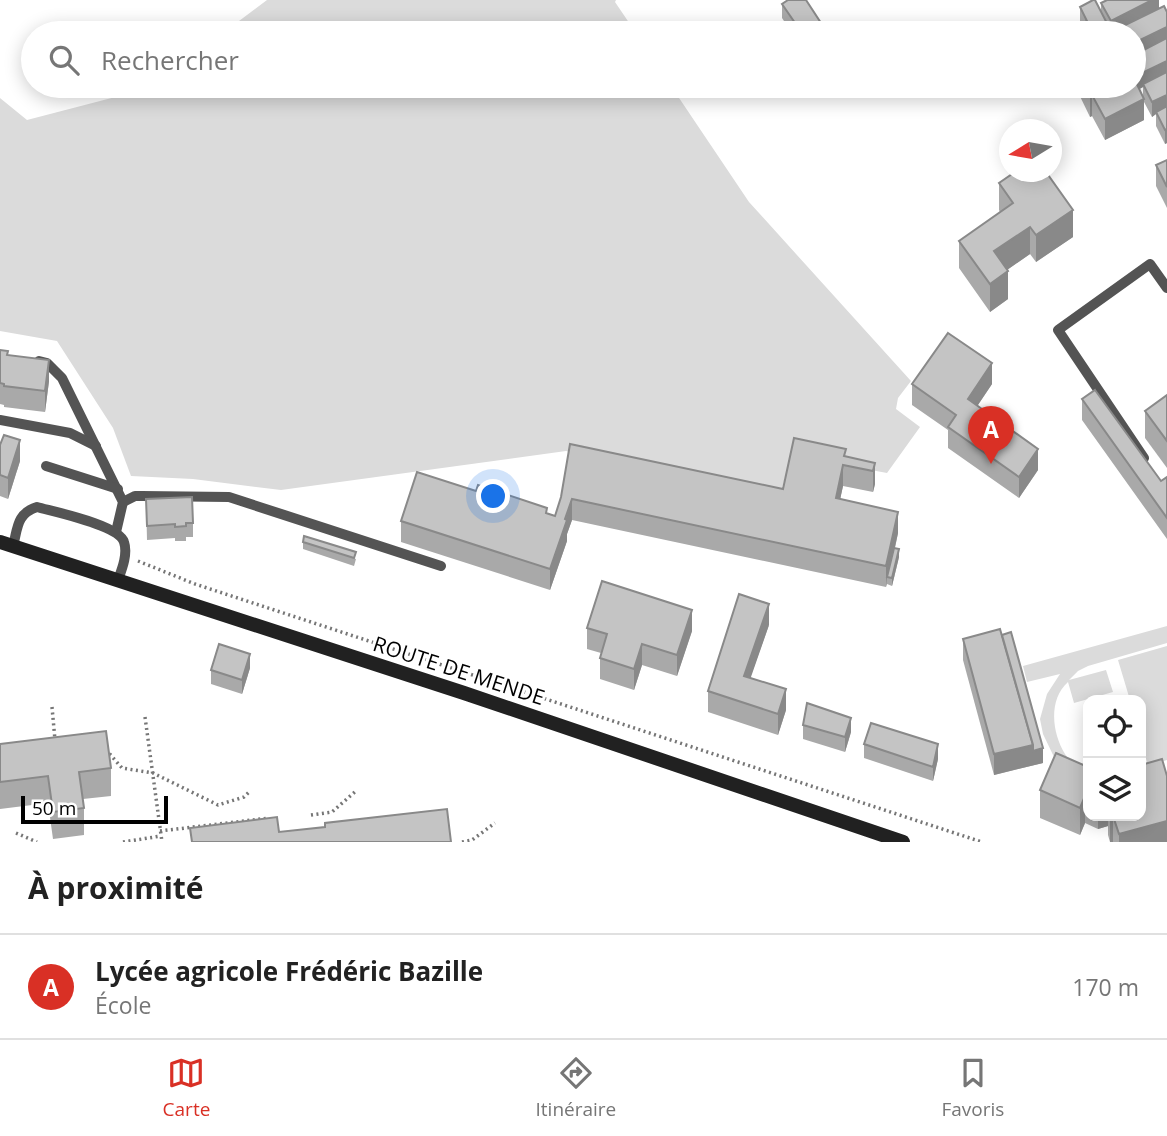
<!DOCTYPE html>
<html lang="fr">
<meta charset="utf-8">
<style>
:root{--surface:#fff;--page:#f2f2f2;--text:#222;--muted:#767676;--line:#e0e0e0;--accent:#d93025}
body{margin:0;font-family:"Open Sans",sans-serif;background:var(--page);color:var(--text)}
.controls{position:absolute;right:21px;bottom:21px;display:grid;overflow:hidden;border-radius:14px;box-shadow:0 4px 18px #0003}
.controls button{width:63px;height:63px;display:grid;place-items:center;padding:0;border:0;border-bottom:2px solid var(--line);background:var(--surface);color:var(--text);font:35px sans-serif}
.compass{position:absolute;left:999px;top:119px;width:63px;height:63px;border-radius:50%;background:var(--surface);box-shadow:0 4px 18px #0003;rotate:259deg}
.scale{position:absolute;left:21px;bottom:18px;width:147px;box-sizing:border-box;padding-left:7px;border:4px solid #000;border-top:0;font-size:19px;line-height:24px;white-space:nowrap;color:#000;-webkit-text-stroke:5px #fff;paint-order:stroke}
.you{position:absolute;left:494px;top:497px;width:24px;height:24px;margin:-18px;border:5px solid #fff;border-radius:50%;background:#1a73e8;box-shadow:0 0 0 10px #1a73e833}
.badge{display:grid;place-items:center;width:46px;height:46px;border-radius:50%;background:var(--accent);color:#fff;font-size:23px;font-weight:700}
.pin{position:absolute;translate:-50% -58px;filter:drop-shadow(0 2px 4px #0008)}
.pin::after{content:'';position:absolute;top:37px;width:24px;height:21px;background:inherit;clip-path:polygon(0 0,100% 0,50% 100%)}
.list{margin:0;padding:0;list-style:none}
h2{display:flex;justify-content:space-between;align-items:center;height:91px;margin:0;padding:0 28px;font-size:30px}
h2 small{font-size:23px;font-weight:400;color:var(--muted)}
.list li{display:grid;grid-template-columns:46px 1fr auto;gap:21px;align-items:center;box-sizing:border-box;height:105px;padding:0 28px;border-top:2px solid var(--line)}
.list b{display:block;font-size:26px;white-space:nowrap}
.list p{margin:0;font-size:23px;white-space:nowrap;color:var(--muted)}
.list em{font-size:23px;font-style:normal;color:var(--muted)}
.icon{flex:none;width:38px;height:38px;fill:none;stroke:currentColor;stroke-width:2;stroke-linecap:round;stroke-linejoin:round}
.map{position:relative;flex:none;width:1167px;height:842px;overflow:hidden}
.search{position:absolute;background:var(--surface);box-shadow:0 4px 18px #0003;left:21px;right:21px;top:21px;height:77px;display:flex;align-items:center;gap:18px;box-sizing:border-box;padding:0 24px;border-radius:38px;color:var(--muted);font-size:26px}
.sheet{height:196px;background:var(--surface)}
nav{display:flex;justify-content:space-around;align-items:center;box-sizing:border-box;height:98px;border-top:2px solid var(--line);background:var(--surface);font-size:19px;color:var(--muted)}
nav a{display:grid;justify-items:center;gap:4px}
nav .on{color:var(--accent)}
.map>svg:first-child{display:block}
.green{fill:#dbdbdb}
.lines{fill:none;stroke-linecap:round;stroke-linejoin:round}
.path{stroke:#767676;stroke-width:3.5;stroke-dasharray:2 3.5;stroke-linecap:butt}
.lane{stroke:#545454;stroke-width:10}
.secondary{stroke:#212121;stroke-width:14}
.wall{fill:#a9a9a9;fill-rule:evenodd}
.shaded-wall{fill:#898989}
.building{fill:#c4c4c4;stroke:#898989;stroke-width:2}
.labels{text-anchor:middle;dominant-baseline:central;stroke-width:6;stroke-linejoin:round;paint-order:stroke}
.street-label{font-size:21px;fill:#000;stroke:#fff}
</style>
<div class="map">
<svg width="1167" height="842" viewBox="0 0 1167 842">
<rect width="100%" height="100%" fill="#fff"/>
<g class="green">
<path d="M267,0H616L615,2L636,33H223Z"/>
<path d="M154,86H671L749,202L911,381L898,398L896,409L920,427L887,473L791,455L780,496L566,451L281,490L193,479L131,476L113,428L57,341L0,331V98L27,120L150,88Z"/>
<path d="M1167,626V643L1088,666L1078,671L1069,680L1106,670L1113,692L1074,703L1068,682C1048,700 1052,733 1065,754C1069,760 1075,765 1080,770L1054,757L1043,734L1040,719L1047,694L1060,674L1027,682L1023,666Z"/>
<path d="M1167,646V760L1148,766L1141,740V700H1130L1118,660Z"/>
</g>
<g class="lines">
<g class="path">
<path d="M138,561L195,584L982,842"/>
<path d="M52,707L55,740"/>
<path d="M145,717L162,842"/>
<path d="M105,753L108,752L122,768L153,773L218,805L244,797L249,792"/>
<path d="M311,815L332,812L357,790"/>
<path d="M160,831L269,818"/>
<path d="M16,833L37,842"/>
<path d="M123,842L161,836"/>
<path d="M462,842L472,840L495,823"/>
</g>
<g class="lane">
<path d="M39,361L47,363L62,378L123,502L116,532"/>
<path d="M0,420L70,433L96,446"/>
<path d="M1144,458L1058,330L1150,264L1167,288"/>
<path d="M46,466L118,489"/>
<path d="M123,502L135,496H142L229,497L441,566"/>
<path d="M13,546C18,528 16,514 37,507C55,512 119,525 124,542C128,554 122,569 118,580"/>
</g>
<path class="secondary" d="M0,542L464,693L903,842"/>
</g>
<g class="wall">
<path d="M1159,0V8L1167,12V143L1165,144L1156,126V114L1152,117L1144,102V120L1105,140L1092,116L1090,117L1075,86H1134V33H1115L1070,30L1080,25V7L1101,13V3ZM1143,87V96L1139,89Z"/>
<path d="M782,4L821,33H792L782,18Z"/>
<path d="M1167,160V208L1156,186V165Z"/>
<path d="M999,183L1073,237L1036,262L1030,254L1007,270L1008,299L990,312L959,268V241L1000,212L999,210Z"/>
<path d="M0,350L49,381L45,412L4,407V405L0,404Z"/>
<path d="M912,384H992L977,406L1038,470L1019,498L948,448V430L912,405Z"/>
<path d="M1167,395V468L1145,438V411Z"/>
<path d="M1082,399L1161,481L1167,477V539L1082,420Z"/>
<path d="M0,445L20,461L8,499L0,496Z"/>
<path d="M846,457L875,463V484L873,492L843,486L840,499L898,533L895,548L899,557L892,586L887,584L886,587L572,520L567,534V541L550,590L401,542V521L547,513L555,516L561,497L783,489Z"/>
<path d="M146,499L193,523V537H186V541H175V538L147,540Z"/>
<path d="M303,542L356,559L354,566L303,549Z"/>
<path d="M769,625L750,678L786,710L778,735L708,712V691Z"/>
<path d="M587,628L692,631L677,676L642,665L634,690L600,679V658L601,653L587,649Z"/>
<path d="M963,639L1043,763L994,775L963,660Z"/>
<path d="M250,668L242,694L211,684V670Z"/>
<path d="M803,725L851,732L845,752L803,739Z"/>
<path d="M0,744L111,768V796L83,799L84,808V835L53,839L48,803L0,809Z"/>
<path d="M864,744L938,759L933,781L864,758Z"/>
<path d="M1088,767V816H1141L1167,842H1110L1108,835V826L1098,829L1085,823L1080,835L1040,818V790Z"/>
</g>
<g class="shaded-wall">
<path d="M1152,0H1159V11L1115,30L1114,33H1111V21Z"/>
<path d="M821,23V33H805Z"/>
<path d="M1167,27V41L1134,57V43Z"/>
<path d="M1167,61V75L1143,84V87L1138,90V75Z"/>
<path d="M1092,95V116L1090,117V96Z"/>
<path d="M1167,95V109L1156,112V114L1152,117V102Z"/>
<path d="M1144,99V120L1105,140V119Z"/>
<path d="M1167,129V143L1165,144V130Z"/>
<path d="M1073,210V237L1036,262V235Z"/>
<path d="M1030,227V254L994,279V251Z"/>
<path d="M1008,271V299L990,312V284Z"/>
<path d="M49,360V381L45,412V391Z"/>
<path d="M992,363V384L968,420V399Z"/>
<path d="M20,440V461L8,499V478Z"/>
<path d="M1038,449V470L1019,498V477Z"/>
<path d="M875,463V484L873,492V471Z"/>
<path d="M843,465V486L836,519V498Z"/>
<path d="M572,499V520L567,534V541L550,590V569Z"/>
<path d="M898,512V533L888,578L887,577L886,587V566Z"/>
<path d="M899,549V557L892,586V578Z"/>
<path d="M769,604V625L744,697V676Z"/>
<path d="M692,610V631L677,676V655Z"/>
<path d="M642,644V665L634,690V669Z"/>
<path d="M250,654V668L242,694V680Z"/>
<path d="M786,689V710L778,735V714Z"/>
<path d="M851,718V732L845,752V737Z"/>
<path d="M938,744V759L933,781V767Z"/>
<path d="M1033,745L1043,748V763L994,775V754Z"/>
<path d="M1085,796V823L1080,835V808Z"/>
<path d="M1098,816H1108V826L1098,829Z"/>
<rect x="1110" y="816" width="3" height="26"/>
<path d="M1167,821V842H1119V834Z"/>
</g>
<g class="building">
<path d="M788,0H806L821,23L805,33H802L782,4Z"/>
<path d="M1093,0H1095L1112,33H1059V32L1069,27L1070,30L1087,21L1080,7Z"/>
<path d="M1107,0H1152L1111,21L1101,3Z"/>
<path d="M1164,6L1167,12V27L1134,43V33H1117L1115,30Z"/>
<path d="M1167,38V61L1138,75L1134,67V55Z"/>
<path d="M1167,72V95L1152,102L1143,84Z"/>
<path d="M1134,78L1144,99L1105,119L1092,95L1090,96L1085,86H1134Z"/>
<path d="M1167,106V129L1165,130L1156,112Z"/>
<path d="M1167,160V187L1156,165Z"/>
<path d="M1015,172H1046L1073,210L1036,235L1030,227L994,251L1008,271L990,284L959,241L1013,203L999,183Z"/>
<path d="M948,333L992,363L968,399L1038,449L1019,477L948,427L956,415L912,384Z"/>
<path d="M0,350L8,351L7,355L49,360L45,391L4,386V384L0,383Z"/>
<path d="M1095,390L1161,481L1167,477V518L1082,399Z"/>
<path d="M1167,395V441L1145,411Z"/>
<path d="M4,435L20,440L8,478L0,475V445Z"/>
<path d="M794,438L846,449L844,456L875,463L873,471L843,465L836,498L898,512L886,566L572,499L565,519L567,520L550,569L401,521L417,472L476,491L478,485L547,508L546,513L555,516L561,497L570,444L783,489Z"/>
<path d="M192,497L193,523H186V526L175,527V524L147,526L146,499Z"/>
<path d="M304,536L356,552L354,558L303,542Z"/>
<path d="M894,548L899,549L892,578L887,577Z"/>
<path d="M602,581L692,610L677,655L642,644L634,669L600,658L607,634L587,628Z"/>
<path d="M739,594L769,604L744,676L786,689L778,714L708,691Z"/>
<path d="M1000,629L1033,745L994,754L963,639Z"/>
<path d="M1011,632L1043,748L1033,751V745L1002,635Z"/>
<path d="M219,644L250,654L242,680L211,670Z"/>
<path d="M807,703L851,718L845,737L803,725Z"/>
<path d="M871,723L938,744L933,767L864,744Z"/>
<path d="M106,731L111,768L79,772L84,808L53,812L48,776L0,782V744Z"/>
<path d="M1056,753L1088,767V797L1085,796L1080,808L1040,790Z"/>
<path d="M1162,759L1167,776V821L1119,834L1113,816H1141V765Z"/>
<path d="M447,809L451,842H192L190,828L277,817L279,832L325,827V823Z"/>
</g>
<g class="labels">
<g class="street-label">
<text transform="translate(459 670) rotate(18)">ROUTE DE MENDE</text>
</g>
</g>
</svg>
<div class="controls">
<button><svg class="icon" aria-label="locate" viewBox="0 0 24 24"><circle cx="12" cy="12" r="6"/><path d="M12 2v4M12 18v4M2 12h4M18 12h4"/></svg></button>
<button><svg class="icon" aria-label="layers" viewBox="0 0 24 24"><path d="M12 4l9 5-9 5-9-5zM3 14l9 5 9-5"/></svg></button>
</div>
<svg class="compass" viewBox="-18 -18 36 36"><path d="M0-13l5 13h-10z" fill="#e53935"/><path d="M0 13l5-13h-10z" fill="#767676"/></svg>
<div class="scale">50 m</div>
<div class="you"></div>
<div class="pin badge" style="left:991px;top:464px">A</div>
<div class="search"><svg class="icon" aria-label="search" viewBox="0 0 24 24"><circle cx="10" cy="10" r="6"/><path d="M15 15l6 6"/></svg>Rechercher</div>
</div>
<section class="sheet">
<h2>À proximité<small></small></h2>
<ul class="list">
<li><span class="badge">A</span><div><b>Lycée agricole Frédéric Bazille</b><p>École</p></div><em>170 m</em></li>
</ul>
</section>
<nav>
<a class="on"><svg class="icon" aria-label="map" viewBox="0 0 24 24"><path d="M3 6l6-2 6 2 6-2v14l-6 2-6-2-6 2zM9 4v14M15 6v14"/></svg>Carte</a>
<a><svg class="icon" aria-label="directions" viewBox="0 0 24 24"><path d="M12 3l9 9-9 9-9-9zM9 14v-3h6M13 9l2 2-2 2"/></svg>Itinéraire</a>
<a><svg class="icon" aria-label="saved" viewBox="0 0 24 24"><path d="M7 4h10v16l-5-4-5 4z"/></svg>Favoris</a>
</nav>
